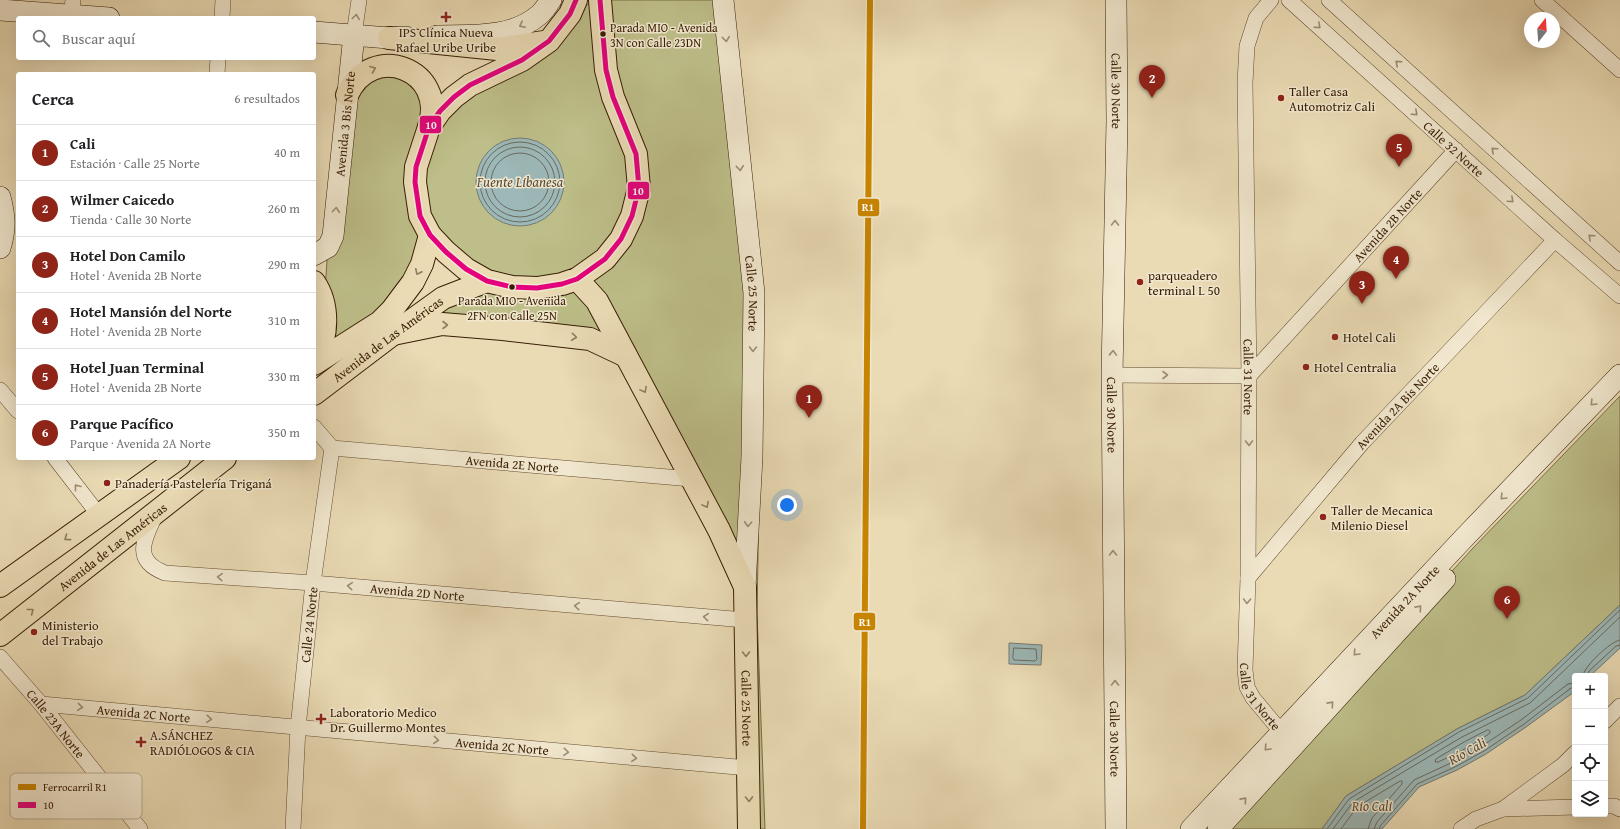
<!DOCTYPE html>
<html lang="es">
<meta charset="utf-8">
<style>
:root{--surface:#fff;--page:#f2f2f2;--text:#202124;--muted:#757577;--line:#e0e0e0;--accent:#8f2418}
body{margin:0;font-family:"Gentium Book Plus",serif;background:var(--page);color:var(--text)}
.controls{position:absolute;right:12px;bottom:12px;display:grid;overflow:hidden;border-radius:4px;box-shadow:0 4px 16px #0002}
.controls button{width:36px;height:36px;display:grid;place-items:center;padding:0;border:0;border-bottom:1px solid var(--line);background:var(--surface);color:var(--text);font:20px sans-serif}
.compass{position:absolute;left:1524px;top:12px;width:36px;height:36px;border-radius:50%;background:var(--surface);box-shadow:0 4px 16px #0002;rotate:17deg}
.you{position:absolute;left:787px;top:505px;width:14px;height:14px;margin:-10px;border:3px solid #fff;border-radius:50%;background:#1a73e8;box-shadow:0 0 0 6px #1a73e833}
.badge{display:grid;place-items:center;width:26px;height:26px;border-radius:50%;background:var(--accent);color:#fff;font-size:13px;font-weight:700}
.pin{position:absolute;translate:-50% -33px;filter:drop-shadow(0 1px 2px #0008)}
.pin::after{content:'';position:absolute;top:21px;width:14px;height:12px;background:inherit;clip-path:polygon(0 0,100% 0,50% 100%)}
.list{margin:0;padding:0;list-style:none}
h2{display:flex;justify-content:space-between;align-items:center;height:52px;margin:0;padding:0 16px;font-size:17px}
h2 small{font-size:13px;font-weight:400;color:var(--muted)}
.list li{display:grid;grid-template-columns:26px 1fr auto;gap:12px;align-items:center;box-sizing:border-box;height:56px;padding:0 16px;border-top:1px solid var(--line)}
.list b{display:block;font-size:15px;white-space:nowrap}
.list p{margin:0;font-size:13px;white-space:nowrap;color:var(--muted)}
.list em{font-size:13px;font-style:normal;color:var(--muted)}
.icon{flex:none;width:22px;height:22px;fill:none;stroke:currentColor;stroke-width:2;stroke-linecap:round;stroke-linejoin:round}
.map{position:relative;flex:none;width:1620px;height:829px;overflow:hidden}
.search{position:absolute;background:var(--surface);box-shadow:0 4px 16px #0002;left:16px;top:16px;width:300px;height:44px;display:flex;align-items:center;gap:10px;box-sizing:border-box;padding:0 14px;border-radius:4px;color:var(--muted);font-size:15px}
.panel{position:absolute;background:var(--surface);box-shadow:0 4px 16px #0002;left:16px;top:72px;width:300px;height:388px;border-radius:4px}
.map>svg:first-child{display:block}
.green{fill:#bdbe89;stroke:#7a6e46}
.water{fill:#9cb8b8;stroke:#747a70}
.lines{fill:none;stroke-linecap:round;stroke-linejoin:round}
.shore{stroke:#6a6a5e;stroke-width:1}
.street-casing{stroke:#644c30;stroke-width:16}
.secondary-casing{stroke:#381d04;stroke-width:22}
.primary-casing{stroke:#381d04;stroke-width:24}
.street{stroke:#f1e8cf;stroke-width:15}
.secondary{stroke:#f1e8cf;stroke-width:21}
.primary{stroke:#eadbb5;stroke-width:22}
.bus-1-casing{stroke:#f1e8cf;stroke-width:8}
.bus-1{stroke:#e5007d;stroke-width:5}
.rail-1-casing{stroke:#f1e8cf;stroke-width:9}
.rail-1{stroke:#c78401;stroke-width:6}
.oneway{stroke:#9e8d74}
.oneway2{stroke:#917c5c}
.poi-dot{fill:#8f2418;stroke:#f1e8cf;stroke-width:1.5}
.bus-dot{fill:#381d04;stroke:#f1e8cf;stroke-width:1.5}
.labels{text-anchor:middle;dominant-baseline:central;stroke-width:3;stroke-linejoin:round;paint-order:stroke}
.bus-label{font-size:12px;fill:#381d04;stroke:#f1e8cf;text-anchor:start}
.poi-label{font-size:13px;fill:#381d04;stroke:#f1e8cf;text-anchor:start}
.street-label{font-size:13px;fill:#381d04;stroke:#f1e8cf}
.water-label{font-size:14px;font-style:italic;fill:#564c3a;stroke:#f1e8cf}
.key{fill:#f1e8cf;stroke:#baab92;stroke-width:1}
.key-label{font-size:11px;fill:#381d04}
.line-badge{stroke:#f1e8cf;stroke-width:1.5}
.badge-label{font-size:11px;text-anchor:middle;font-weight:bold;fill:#fff}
</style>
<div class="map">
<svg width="1620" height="829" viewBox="0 0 1620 829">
<rect width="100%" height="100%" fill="#eadbb5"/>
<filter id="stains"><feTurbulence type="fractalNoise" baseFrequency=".005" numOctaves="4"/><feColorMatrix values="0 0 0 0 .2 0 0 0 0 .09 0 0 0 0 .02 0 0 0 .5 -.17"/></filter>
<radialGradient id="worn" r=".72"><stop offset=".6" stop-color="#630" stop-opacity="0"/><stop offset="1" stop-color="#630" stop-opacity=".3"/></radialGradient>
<g class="green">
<path d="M592,0H723L761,384L757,613L765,829H749L745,587L626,356L590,339L393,334L487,281L430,235L401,299L314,360L321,345L328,247L347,95L393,66L432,105L549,41Z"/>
<path d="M1620,396V605L1525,695L1457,729L1346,796L1322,829H1218L1473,548Z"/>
</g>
<g class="water">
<circle cx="520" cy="182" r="44"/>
<path d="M1620,605V648L1590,676H1575V690L1574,692L1526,727L1486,754L1457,770L1419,787L1382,829H1322L1346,796L1457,729L1525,695Z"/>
<path d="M1009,643L1042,645L1041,665L1009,664Z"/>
</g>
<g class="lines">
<g class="shore">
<circle cx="520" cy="182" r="40"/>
<circle cx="520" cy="182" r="35"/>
<circle cx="520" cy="182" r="29"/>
<path d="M1014,648L1036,649L1037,659L1035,661L1014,660L1013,658Z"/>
<path d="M1583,676C1583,667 1611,641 1620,640"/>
<path d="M1588,676L1589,671L1616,646L1620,645"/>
<path d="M1488,730L1490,731V733C1474,745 1456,754 1438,762H1435L1436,759L1464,742Z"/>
<path d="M1327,829L1349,799L1459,732L1528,698L1620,610"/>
<path d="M1333,829L1353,802L1462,737L1530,703L1620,617"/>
<path d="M1341,829L1357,807L1400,781H1402V784L1372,818L1368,829"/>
<path d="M1374,829L1377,822L1414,780L1453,762L1482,746L1521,720L1568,684L1575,683"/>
<path d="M1379,829L1381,825L1417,784L1455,767L1484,751L1524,724L1571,688H1575"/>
</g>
<g class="street-casing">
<g id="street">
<path id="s1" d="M1271,0L1256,18L1247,46L1245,83L1249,376L1248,578L1245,670L1247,687L1253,698L1288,740"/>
<path id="s2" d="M1289,0L1555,240L1620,296"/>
<path d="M1329,0L1620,263"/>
<path d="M1542,0L1620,70"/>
<path d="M71,15L73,0"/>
<path d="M222,18L223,0"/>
<path d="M354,35L359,0"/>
<path d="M217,74L218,58"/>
<path id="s3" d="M1112,375L1249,376L1456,150"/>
<path d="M0,390L18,411"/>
<path id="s4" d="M332,448L692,479"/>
<path d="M55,458L99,515"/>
<path id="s5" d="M156,514C145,538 131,560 165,573L313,583L745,620"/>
<path id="s6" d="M1248,578L1362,443L1555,240"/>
<path id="s7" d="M0,657L41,704L140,829"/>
<path id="s8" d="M41,704L748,768"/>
<path d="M1605,721L1620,706"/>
<path d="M1605,806H1614L1620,809"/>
<path d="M1503,809L1575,807"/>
<path id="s9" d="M293,829L298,728L313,583L332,448L314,427"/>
<path d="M1461,829L1476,819L1503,809L1563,765L1575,753"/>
</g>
</g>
<g class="secondary-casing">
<g id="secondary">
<path id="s10" d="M723,0L754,293L752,457L745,587"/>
<path id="s11" d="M1116,0L1117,121L1112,375L1116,829"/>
<path d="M0,10L109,18"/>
<path d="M314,32L389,38L406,37"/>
<path d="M437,36C472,35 511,39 539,15C544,11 547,5 551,0"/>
<path d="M0,197C5,216 6,229 0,248"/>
<path id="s12" d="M314,255L328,247L333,236L354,35"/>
<path id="s13" d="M1191,829L1463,539L1620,375"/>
<path d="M1218,829L1445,579"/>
</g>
</g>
<g class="primary-casing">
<g id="primary">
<path d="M576,0L570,14L549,41L522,60L470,85L454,97L440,111L429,127L416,167L415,182L420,216L430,235L446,252L466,269L487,281L512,287L537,288L562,284L577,279L605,259L621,239L632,216L639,188L636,154L613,97L606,70L600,0"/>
<path d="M389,38L497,49L544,42"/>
<path d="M347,95C372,40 448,70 429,127"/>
<path id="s14" d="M577,279L597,301L719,530L745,587L749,829"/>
<path d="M314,282C329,304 329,337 314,360"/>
<path d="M393,334L442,324L503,329L590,339L626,356"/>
<path d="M314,364L380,322L392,310L413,282L422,264L430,235"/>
<path id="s15" d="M314,394L393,334L443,298L487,281"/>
<path d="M0,586L179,458"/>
<path id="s16" d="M0,635L225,458"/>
</g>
</g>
<use href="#street" class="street"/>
<use href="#secondary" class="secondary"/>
<use href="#primary" class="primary"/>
<g class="bus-1-casing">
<path id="bus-1" d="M576,0L570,14L549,41L522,60L470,85L454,97L440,111L429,127L416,167L415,182L420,216L430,235L446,252L466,269L487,281L512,287L537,288L562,284L577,279L605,259L621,239L632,216L639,188L636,154L613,97L606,70L600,0"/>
</g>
<use href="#bus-1" class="bus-1"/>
<g class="rail-1-casing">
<path id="rail-1" d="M863,829L870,0"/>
</g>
<use href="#rail-1" class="rail-1"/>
</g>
<defs><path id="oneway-chevron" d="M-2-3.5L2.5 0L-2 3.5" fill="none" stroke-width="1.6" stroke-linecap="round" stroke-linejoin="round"/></defs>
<g class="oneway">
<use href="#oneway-chevron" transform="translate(356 17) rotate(-82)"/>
<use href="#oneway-chevron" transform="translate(522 25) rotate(153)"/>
<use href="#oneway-chevron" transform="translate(1318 26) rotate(42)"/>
<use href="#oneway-chevron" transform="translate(726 39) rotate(84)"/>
<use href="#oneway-chevron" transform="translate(1398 63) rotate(-138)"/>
<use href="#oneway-chevron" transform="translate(1415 113) rotate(42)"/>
<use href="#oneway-chevron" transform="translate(1494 150) rotate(-138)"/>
<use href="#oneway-chevron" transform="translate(740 168) rotate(84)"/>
<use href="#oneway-chevron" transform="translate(1511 200) rotate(42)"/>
<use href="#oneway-chevron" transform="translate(336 210) rotate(-85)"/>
<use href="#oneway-chevron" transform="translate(1115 223) rotate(-89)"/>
<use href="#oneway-chevron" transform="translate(1591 237) rotate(-138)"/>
<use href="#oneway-chevron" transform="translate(753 349) rotate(91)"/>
<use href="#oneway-chevron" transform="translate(1113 353) rotate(-88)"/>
<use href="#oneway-chevron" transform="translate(1165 375)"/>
<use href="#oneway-chevron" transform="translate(1593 403) rotate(134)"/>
<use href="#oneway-chevron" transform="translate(1249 443) rotate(90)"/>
<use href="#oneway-chevron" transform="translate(77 487) rotate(-128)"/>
<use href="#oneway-chevron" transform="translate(1503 497) rotate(134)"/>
<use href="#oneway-chevron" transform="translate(748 524) rotate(93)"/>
<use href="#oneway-chevron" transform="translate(1113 553) rotate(-90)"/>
<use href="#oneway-chevron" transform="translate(220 577) rotate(-176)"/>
<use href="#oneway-chevron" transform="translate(350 586) rotate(-175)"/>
<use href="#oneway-chevron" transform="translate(1247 601) rotate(92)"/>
<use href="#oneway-chevron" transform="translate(577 606) rotate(-175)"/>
<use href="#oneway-chevron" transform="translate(1419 608) rotate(-48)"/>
<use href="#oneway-chevron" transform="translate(706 617) rotate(-175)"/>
<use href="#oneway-chevron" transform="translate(1356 653) rotate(133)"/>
<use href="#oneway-chevron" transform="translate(1115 683) rotate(-90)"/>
<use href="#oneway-chevron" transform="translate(1331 704) rotate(-48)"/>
<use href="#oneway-chevron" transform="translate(80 707) rotate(5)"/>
<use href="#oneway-chevron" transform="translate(209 719) rotate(5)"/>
<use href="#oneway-chevron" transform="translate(436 740) rotate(5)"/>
<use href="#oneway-chevron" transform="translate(1267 748) rotate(133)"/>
<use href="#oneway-chevron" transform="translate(566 752) rotate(5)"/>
<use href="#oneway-chevron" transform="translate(634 758) rotate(5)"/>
<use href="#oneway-chevron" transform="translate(1244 800) rotate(-48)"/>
</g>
<g class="oneway2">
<use href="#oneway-chevron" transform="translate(373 69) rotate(-21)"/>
<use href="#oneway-chevron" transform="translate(418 272) rotate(116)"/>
<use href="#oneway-chevron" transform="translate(445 325)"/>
<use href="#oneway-chevron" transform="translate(574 337) rotate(6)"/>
<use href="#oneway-chevron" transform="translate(644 390) rotate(62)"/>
<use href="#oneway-chevron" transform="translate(706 505) rotate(62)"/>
<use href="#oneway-chevron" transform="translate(67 538) rotate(144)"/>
<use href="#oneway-chevron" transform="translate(31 611) rotate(-38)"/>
<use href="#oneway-chevron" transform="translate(746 654) rotate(89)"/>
<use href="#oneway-chevron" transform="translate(749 799) rotate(89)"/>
</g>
<g class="poi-dot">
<path d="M444 11h4v4h4v4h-4v4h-4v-4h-4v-4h4z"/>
<circle cx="1281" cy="98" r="4"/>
<circle cx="1140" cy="282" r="4"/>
<circle cx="1335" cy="337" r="4"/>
<circle cx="1306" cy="367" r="4"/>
<circle cx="107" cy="483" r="4"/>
<circle cx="1323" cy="517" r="4"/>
<circle cx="34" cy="632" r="4"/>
<path d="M319 713h4v4h4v4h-4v4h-4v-4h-4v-4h4z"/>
<path d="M139 736h4v4h4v4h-4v4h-4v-4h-4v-4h4z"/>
</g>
<g class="bus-dot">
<circle cx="603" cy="34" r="3.5"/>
<circle cx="512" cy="287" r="3.5"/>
</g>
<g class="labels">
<g class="bus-label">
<text x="610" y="27">Parada MIO - Avenida<tspan x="610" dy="15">3N con Calle 23DN</tspan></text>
<text x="512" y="300" text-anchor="middle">Parada MIO - Avenida<tspan x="512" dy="15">2FN con Calle 25N</tspan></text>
</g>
<g class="poi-label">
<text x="446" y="32" text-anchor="middle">IPS Clínica Nueva<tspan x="446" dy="15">Rafael Uribe Uribe</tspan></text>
<text x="1289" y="91">Taller Casa<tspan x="1289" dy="15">Automotriz Cali</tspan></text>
<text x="1148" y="275">parqueadero<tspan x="1148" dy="15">terminal L 50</tspan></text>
<text x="1343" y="337">Hotel Cali</text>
<text x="1314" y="367">Hotel Centralia</text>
<text x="115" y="483">Panadería Pastelería Triganá</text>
<text x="1331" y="510">Taller de Mecanica<tspan x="1331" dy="15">Milenio Diesel</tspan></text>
<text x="42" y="625">Ministerio<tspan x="42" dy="15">del Trabajo</tspan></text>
<text x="330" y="712">Laboratorio Medico<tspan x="330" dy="15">Dr. Guillermo Montes</tspan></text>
<text x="150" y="735">A.SÁNCHEZ<tspan x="150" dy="15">RADIÓLOGOS &amp; CIA</tspan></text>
</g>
<g class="street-label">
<text stroke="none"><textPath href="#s11" startOffset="91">Calle 30 Norte</textPath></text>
<text stroke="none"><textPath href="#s12" startOffset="141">Avenida 3 Bis Norte</textPath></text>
<text stroke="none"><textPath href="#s2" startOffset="222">Calle 32 Norte</textPath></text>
<text stroke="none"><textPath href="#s3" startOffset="342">Avenida 2B Norte</textPath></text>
<text stroke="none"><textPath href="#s10" startOffset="295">Calle 25 Norte</textPath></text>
<text stroke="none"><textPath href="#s15" startOffset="92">Avenida de Las Américas</textPath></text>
<text stroke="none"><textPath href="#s1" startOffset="384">Calle 31 Norte</textPath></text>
<text stroke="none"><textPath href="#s6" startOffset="228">Avenida 2A Bis Norte</textPath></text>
<text stroke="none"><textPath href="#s11" startOffset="415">Calle 30 Norte</textPath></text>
<text stroke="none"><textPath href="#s4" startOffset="181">Avenida 2E Norte</textPath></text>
<text stroke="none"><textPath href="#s16" startOffset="143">Avenida de Las Américas</textPath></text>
<text stroke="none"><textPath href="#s5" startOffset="325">Avenida 2D Norte</textPath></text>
<text stroke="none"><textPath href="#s13" startOffset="312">Avenida 2A Norte</textPath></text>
<text stroke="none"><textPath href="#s9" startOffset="205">Calle 24 Norte</textPath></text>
<text stroke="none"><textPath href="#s1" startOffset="708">Calle 31 Norte</textPath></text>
<text stroke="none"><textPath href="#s14" startOffset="473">Calle 25 Norte</textPath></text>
<text stroke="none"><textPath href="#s8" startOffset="103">Avenida 2C Norte</textPath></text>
<text stroke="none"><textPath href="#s7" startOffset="87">Calle 23A Norte</textPath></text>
<text stroke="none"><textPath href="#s11" startOffset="739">Calle 30 Norte</textPath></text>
<text stroke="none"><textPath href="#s8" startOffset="463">Avenida 2C Norte</textPath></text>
</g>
<g class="water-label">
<text x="520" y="182">Fuente Libanesa</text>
<text transform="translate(1467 751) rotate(-29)">Río Cali</text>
<text x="1372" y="806">Rio Cali</text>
</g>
</g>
<rect x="10" y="773" width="132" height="46" rx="6" class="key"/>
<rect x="18" y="784" width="18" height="6" fill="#c78401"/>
<rect x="18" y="802" width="18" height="6" fill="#e5007d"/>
<g class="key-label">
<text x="43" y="791">Ferrocarril R1</text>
<text x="43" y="809">10</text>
</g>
<g class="line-badge">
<rect x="419" y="115" width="23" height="19" rx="4" fill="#e5007d"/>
<rect x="627" y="181" width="23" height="19" rx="4" fill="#e5007d"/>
<rect x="857" y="198" width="23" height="19" rx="4" fill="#c78401"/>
<rect x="853" y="612" width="23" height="19" rx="4" fill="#c78401"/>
</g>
<g class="badge-label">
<text x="431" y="129">10</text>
<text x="638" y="195">10</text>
<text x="868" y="211">R1</text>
<text x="865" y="626">R1</text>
</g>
<rect width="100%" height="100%" filter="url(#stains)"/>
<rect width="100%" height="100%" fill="url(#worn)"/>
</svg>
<div class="controls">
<button>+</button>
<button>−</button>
<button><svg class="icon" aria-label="locate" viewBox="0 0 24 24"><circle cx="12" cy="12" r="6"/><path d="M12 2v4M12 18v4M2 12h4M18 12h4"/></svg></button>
<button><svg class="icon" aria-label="layers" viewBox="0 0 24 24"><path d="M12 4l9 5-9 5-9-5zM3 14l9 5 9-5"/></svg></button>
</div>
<svg class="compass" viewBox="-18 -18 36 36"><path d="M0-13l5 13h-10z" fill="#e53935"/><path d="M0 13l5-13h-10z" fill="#757577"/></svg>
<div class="you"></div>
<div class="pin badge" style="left:809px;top:418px">1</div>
<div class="pin badge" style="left:1152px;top:98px">2</div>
<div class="pin badge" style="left:1362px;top:304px">3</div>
<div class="pin badge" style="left:1396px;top:279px">4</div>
<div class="pin badge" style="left:1399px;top:167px">5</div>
<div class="pin badge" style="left:1507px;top:619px">6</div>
<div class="search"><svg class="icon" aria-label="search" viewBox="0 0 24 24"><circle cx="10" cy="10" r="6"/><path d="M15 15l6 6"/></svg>Buscar aquí</div>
<section class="panel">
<h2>Cerca<small>6 resultados</small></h2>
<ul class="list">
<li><span class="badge">1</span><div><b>Cali</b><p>Estación · Calle 25 Norte</p></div><em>40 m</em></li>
<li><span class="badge">2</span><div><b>Wilmer Caicedo</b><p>Tienda · Calle 30 Norte</p></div><em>260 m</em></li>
<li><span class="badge">3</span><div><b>Hotel Don Camilo</b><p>Hotel · Avenida 2B Norte</p></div><em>290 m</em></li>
<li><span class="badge">4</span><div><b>Hotel Mansión del Norte</b><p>Hotel · Avenida 2B Norte</p></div><em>310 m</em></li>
<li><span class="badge">5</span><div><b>Hotel Juan Terminal</b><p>Hotel · Avenida 2B Norte</p></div><em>330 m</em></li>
<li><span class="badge">6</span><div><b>Parque Pacífico</b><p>Parque · Avenida 2A Norte</p></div><em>350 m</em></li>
</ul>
</section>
</div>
